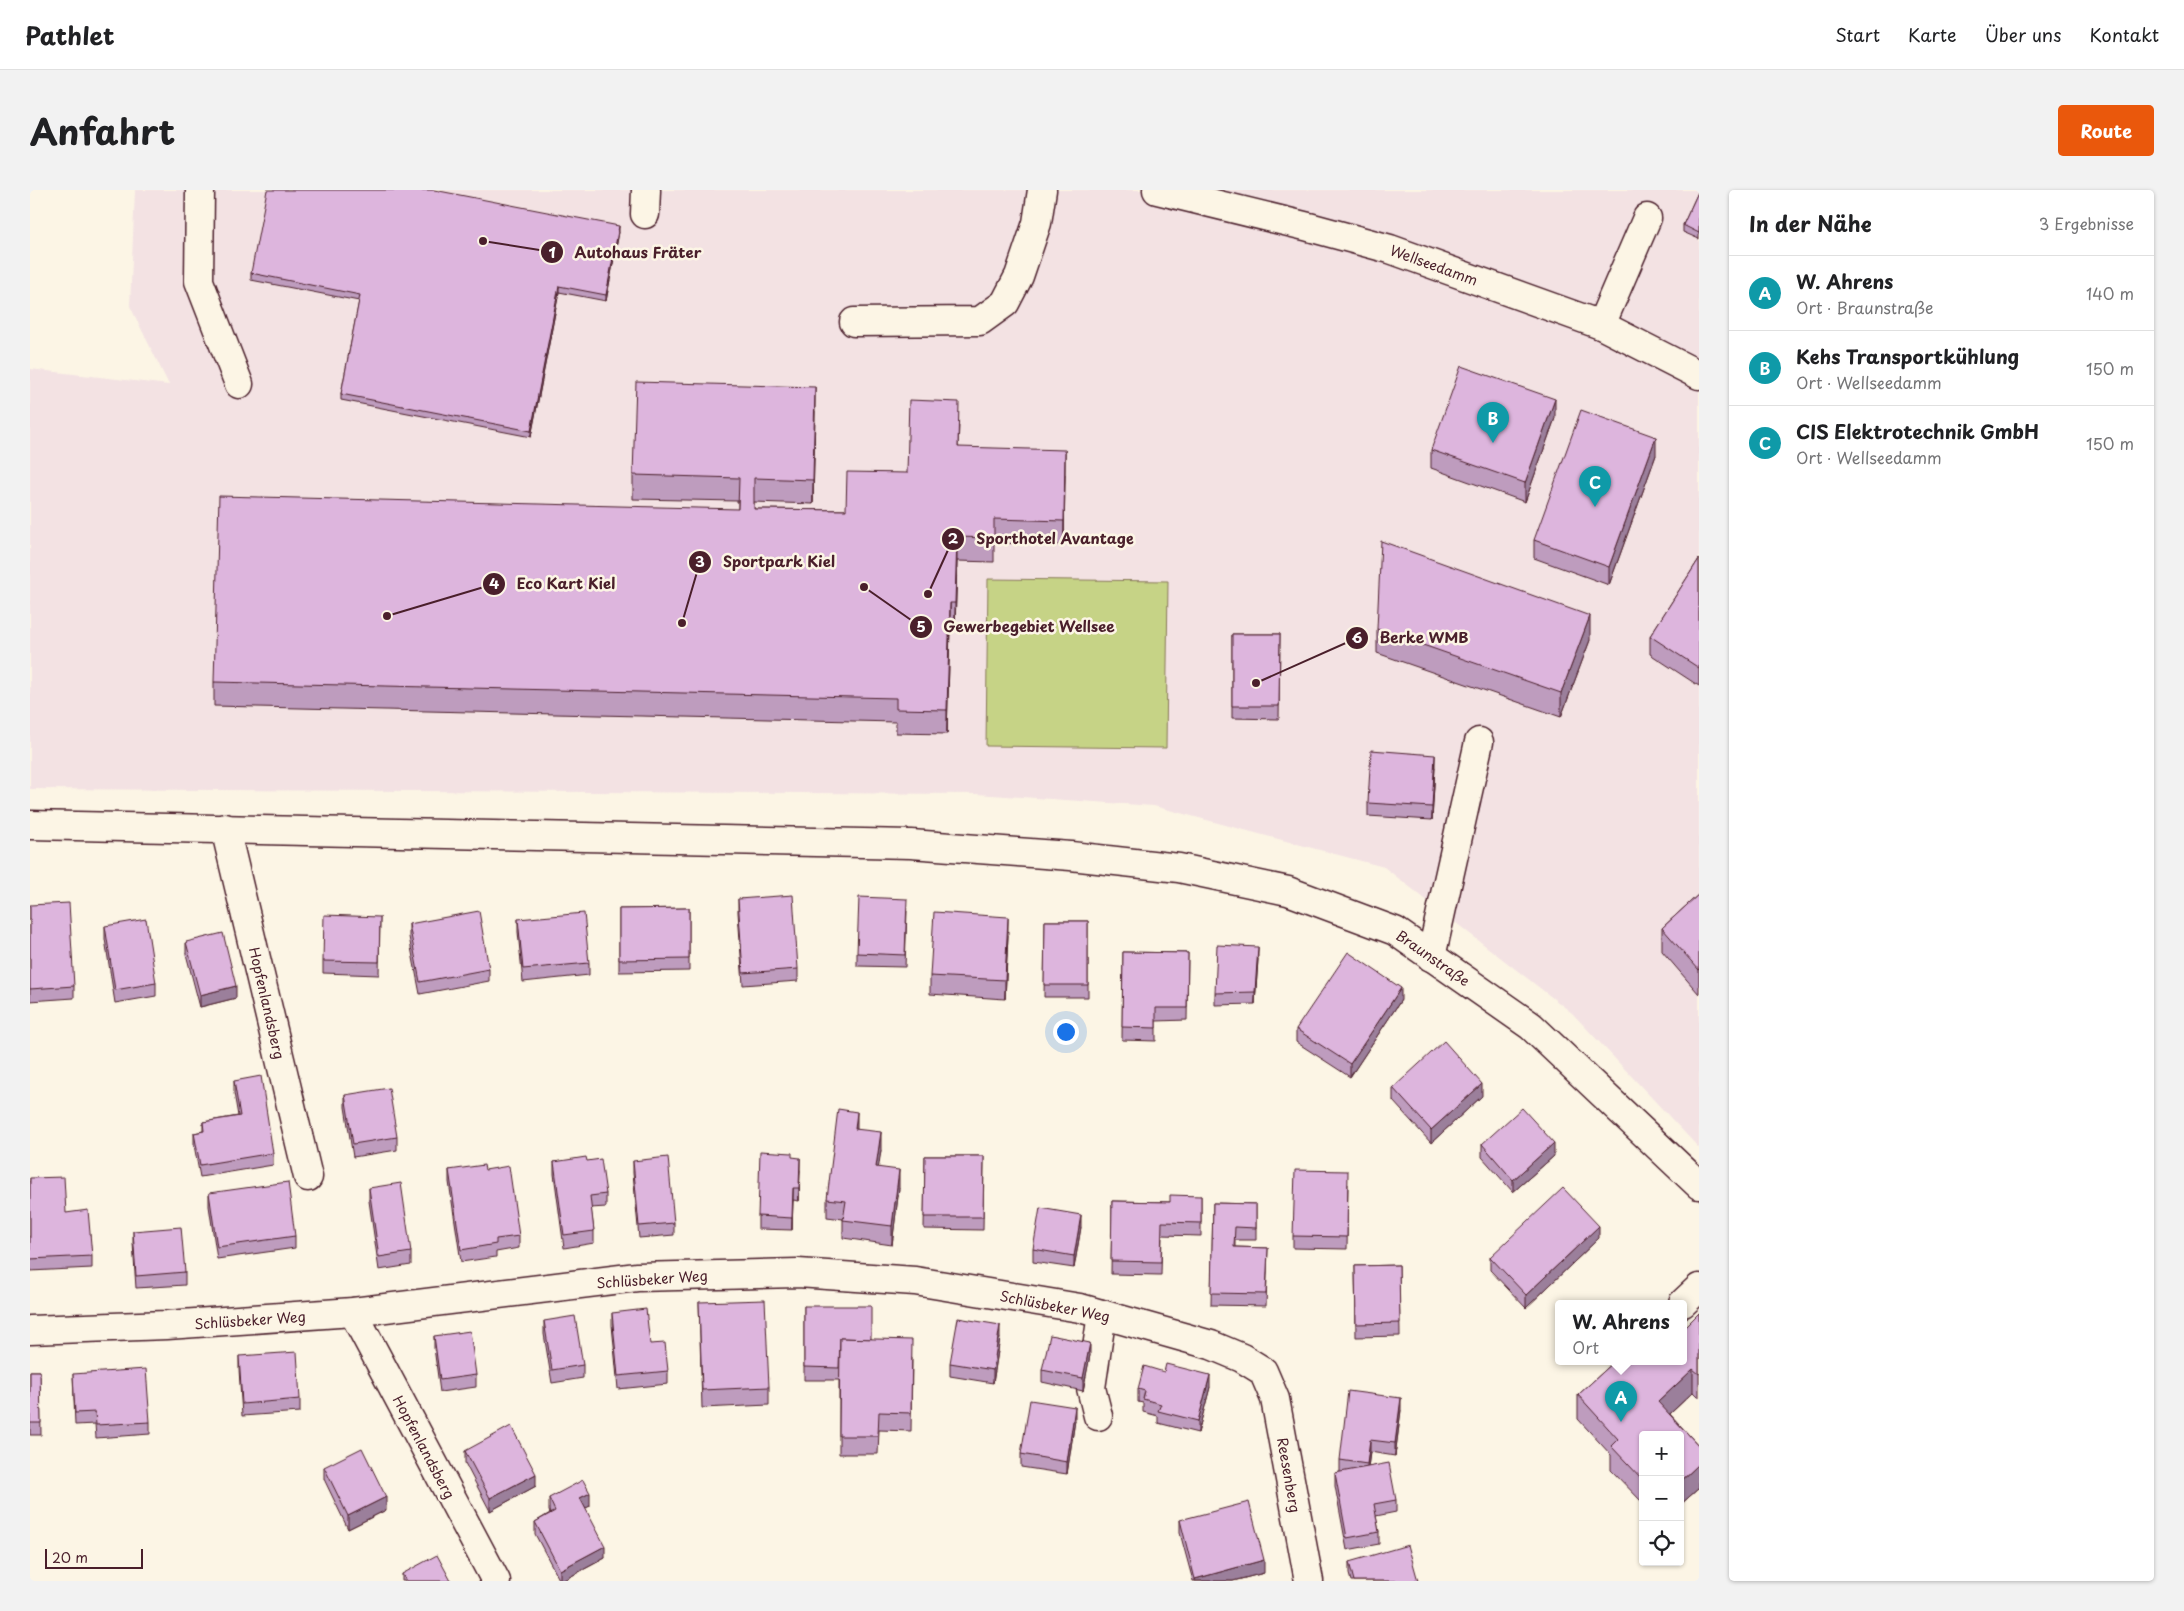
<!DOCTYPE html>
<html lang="de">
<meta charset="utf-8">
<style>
:root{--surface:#fff;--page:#f2f2f2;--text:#202124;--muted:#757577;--line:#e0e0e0;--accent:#ea580c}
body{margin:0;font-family:"Playpen Sans",sans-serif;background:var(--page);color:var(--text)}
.controls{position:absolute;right:15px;bottom:15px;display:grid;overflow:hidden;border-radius:5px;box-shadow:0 1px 4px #0004}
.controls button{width:45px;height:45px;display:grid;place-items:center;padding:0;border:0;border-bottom:1px solid var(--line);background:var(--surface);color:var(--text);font:25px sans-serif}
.scale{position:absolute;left:15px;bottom:12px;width:98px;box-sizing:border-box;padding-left:5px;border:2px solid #4a1f2b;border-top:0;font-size:14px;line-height:18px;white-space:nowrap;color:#4a1f2b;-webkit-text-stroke:4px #fcf5e5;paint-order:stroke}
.you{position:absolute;left:1035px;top:841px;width:18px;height:18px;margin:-12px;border:4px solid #fff;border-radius:50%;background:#1a73e8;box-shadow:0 0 0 8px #1a73e833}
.badge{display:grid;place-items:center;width:32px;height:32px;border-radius:50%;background:var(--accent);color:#fff;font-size:16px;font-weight:700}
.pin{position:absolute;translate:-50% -41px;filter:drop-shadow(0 1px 2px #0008)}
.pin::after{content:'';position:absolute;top:26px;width:18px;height:15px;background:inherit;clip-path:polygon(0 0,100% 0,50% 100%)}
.popup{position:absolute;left:1525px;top:1110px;width:132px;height:65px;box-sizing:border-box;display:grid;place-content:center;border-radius:5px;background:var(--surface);filter:drop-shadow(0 1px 4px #0005);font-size:16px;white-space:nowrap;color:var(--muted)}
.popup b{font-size:19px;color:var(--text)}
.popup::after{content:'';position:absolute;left:50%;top:100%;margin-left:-10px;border:10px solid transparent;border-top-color:var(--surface)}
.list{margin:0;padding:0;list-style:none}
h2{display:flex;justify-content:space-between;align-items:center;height:65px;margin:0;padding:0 20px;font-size:21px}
h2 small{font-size:16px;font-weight:400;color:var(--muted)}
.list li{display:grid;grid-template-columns:32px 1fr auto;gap:15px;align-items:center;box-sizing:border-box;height:75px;padding:0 20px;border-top:1px solid var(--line)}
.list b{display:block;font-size:19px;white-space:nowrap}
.list p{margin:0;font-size:16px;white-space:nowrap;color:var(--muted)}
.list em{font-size:16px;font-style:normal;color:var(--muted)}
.icon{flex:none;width:28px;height:28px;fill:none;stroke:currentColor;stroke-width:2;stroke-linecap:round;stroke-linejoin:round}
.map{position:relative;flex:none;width:1669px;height:1391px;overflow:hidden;border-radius:5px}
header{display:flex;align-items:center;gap:30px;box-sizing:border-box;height:70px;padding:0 25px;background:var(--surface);border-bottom:1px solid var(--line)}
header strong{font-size:24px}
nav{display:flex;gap:28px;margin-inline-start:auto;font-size:18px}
.intro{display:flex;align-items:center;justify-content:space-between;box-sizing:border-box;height:120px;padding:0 30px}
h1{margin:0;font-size:35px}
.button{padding:12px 22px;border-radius:5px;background:var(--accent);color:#fff;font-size:18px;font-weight:700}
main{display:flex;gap:30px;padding:0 30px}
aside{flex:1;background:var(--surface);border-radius:5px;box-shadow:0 1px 4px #0004}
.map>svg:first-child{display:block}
.built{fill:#f3e2e3}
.green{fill:#c6d386;stroke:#887958}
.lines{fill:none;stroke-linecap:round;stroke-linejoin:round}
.minor-casing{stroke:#4a1f2b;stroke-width:31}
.major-casing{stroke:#4a1f2b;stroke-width:31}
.minor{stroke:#fcf5e5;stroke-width:28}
.major{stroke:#fcf5e5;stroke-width:28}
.wall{fill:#be9cbe;stroke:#4a1f2b}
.shaded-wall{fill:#9b7f9b;stroke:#4a1f2b}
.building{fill:#ddb5dd;stroke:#4a1f2b}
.labels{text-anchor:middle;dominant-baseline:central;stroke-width:5;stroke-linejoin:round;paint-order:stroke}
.street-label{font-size:14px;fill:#4a1f2b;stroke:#fcf5e5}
.leader{fill:none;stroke:#4a1f2b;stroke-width:2}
.callout-dot{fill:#4a1f2b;stroke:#fcf5e5;stroke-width:2}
.mark-label{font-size:15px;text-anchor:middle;font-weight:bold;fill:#fff}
.callout-label{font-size:15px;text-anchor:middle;font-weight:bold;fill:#4a1f2b;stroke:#fcf5e5;stroke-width:5;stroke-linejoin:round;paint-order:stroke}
</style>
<header>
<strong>Pathlet</strong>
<nav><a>Start</a><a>Karte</a><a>Über uns</a><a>Kontakt</a></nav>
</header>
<div class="intro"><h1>Anfahrt</h1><a class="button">Route</a></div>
<main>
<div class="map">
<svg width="1669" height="1391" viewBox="0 0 1669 1391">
<rect width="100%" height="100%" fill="#fcf5e5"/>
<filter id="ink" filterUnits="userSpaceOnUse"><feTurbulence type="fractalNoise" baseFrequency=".02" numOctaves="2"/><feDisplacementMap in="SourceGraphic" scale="10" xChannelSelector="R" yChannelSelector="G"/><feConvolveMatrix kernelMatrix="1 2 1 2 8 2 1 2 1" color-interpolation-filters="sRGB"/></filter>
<g filter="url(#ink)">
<path class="built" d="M105,0H1669V958L1542,823L1354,677L1124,616L947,604L0,599V179L139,195L100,116Z"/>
<path class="green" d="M958,389L1138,391L1136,558L956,556Z"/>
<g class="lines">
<g class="minor-casing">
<g id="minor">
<path d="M170,0L169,91L209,194"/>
<path d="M615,24L616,0"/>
<path d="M824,132L950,131L975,113L989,86L1007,33L1012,0"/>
<path d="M1571,135L1617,28"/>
<path d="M0,635L881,654L1041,666L1149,678L1258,701L1365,741L1501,836L1669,995"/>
<path d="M195,638L278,987"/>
<path d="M1401,767L1449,552"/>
<path d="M1653,1113L1669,1098"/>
<path d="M323,1122L466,1391"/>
<path d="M0,1140L137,1135L323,1122L607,1087L768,1083L885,1091L1050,1118L1181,1155L1212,1168L1233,1181L1245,1209L1279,1391"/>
<path d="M1068,1226L1061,1198L1072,1124"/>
</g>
</g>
<g class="major-casing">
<path id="major" d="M1127,0L1279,37L1360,59L1571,135L1669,185"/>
</g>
<use href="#minor" class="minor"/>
<use href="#major" class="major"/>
</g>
<g class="wall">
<path d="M1669,0V49L1653,42V35Z"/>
<path d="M589,42L576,111L529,102L501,247L311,210V204L329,111L221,90V83Z"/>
<path d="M785,221L783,314L724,312V319L816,320L877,283L929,235L928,257L1035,284L1034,355L964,353V372L927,371L925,437H920L917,544L866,543V532L184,516V492L708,319V311L603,309V285Z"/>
<path d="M1525,228L1495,312L1401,278V260Z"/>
<path d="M1626,265L1579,395L1504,368V350Z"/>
<path d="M1669,369V496L1620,464V446Z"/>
<path d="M1347,439L1560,450L1531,527L1347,463Z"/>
<path d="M1202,444H1250L1249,529L1202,528Z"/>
<path d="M1405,577L1402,630L1338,626V613Z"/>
<path d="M1669,704V804L1632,761V738Z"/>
<path d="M708,709L768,779V791L713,795L708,722Z"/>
<path d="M0,715L44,796V808L0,811Z"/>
<path d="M659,718V781L589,782V719Z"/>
<path d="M877,721L875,777L827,776V763Z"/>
<path d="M350,727L349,785L293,783V771Z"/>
<path d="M488,729L559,773V785L493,792L488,742Z"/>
<path d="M1015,731H1058V807H1014Z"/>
<path d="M379,734L459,779V791L390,804L379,747Z"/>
<path d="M75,736L126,793V806L85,813L75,749Z"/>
<path d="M978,745L975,809L900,804V786Z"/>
<path d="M156,752L206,808L170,817L156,764Z"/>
<path d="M1093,762L1158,763L1157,830L1126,831V851L1092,850Z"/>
<path d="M1228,769L1225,814L1185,815V803Z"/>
<path d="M1371,810L1320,887L1266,852V839Z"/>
<path d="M204,891L243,963V975L170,987L164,955V943L173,941V932L208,926L204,903Z"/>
<path d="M1363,898L1452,906L1401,953L1363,911Z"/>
<path d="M315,905L367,947V960L323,967L315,917Z"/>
<path d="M827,939L851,960L848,977L869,998L862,1055L813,1048V1029L797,1027V1009Z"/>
<path d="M1452,954L1524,966L1483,1002L1452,967Z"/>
<path d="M895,966H954L953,1040L894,1039Z"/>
<path d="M762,967L770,980L769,1011L763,1010L762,1040L728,1039V1026Z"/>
<path d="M557,971L576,1004V1017L561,1018L564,1041V1053L534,1058L524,984V972Z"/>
<path d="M603,971L644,1033V1045L609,1048L603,983Z"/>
<path d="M419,980H455L489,1046V1058L466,1062V1067L431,1072L419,992Z"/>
<path d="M0,988L36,1023L62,1066V1078L0,1081Z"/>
<path d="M1318,994L1317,1059L1263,1058V1046Z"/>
<path d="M339,998L381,1062V1075L349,1080L339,1011Z"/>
<path d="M179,1003L265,1046V1058L187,1069L179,1016Z"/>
<path d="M1171,1006V1046L1132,1045L1131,1085L1081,1084L1082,1011L1140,1012Z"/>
<path d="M1183,1013L1226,1014V1050H1205V1057L1238,1058L1236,1116L1181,1115Z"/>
<path d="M1051,1037L1044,1078L1003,1072V1059Z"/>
<path d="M103,1041L155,1082V1095L106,1098L103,1053Z"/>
<path d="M1569,1048L1496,1118L1460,1080V1067Z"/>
<path d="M1369,1075L1370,1146L1326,1147L1325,1076Z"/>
<path d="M669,1112L739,1197V1215L672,1218Z"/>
<path d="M774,1116L841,1149L882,1168L881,1241L849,1240L848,1264H809V1190H774Z"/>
<path d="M582,1123L620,1154L638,1181V1194L588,1199L582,1135Z"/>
<path d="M1669,1123V1208L1663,1202L1640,1224L1669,1256V1298L1650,1315V1245H1613V1313L1581,1280V1265L1548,1229V1205L1585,1171H1654V1138Z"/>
<path d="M514,1131L553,1175V1188L522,1193L514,1144Z"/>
<path d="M404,1146L446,1185V1197L410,1202L404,1158Z"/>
<path d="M970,1148L963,1193L920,1186V1173Z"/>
<path d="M1060,1165L1053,1201L1012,1192V1180Z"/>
<path d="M209,1166L270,1209V1222L212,1226L209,1179Z"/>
<path d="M0,1181H10L11,1245H0Z"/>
<path d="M43,1184L120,1232V1244L66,1248L65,1234L45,1235Z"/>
<path d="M1180,1197L1168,1243L1128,1233V1226L1113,1222V1213L1108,1212V1199Z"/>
<path d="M1371,1220L1365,1266L1340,1262L1338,1277L1366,1310V1322L1346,1326L1349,1342V1354L1317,1360L1305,1296V1283L1310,1282V1270Z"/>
<path d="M1045,1230L1037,1284L991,1277V1264Z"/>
<path d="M435,1261L506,1296L460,1321L435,1273Z"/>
<path d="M294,1277L356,1320L318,1339L294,1289Z"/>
<path d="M519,1308L560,1316L555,1318L575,1368L532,1391H530L505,1344V1332L520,1323L519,1321Z"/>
<path d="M1150,1330L1234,1383L1203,1391H1163L1150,1343Z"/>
<path d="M1319,1372L1388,1391H1321L1319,1384Z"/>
<path d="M372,1384L421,1391H372Z"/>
</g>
<g class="shaded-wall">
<path d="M589,36V42L576,111V105Z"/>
<path d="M529,96V102L501,247V241Z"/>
<path d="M785,197V221L783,314V290Z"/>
<path d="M1525,209V228L1495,312V293Z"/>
<path d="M1626,247V265L1579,395V377Z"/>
<path d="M1035,260V284L1034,355V331Z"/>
<path d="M927,347V371L925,437V413Z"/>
<path d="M920,413V437L917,544V520Z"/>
<path d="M1560,426V450L1531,527V503Z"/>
<path d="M1405,565V577L1402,630V617Z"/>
<path d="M978,727V745L975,809V790Z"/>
<path d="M1228,757V769L1225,814V802Z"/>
<path d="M206,796V808L170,817V805Z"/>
<path d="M1371,798V810L1320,887V874Z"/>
<path d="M1452,894V906L1401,953V940Z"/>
<path d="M827,922V940L825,939Z"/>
<path d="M851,942V960L846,995V977Z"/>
<path d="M1524,953V966L1483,1002V990Z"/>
<path d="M770,968V980L769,1011V998Z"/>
<path d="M869,980V998L862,1055V1036Z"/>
<path d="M763,998V1010L762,1040V1028Z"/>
<path d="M1051,1025V1037L1044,1078V1066Z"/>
<path d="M1569,1036V1048L1496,1118V1105Z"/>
<path d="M970,1135V1148L963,1193V1180Z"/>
<path d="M1060,1153V1165L1053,1201V1188Z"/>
<path d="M1663,1179V1202L1628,1235V1212Z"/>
<path d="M1180,1185V1197L1168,1243V1231Z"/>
<path d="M1371,1208V1220L1365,1266V1253Z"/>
<path d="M1045,1217V1230L1037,1284V1272Z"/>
<path d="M1340,1250V1262L1337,1286V1274Z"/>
<path d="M1669,1274V1298L1650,1315V1292Z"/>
<path d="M506,1284V1296L460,1321V1308Z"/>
<path d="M560,1303V1316L550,1321V1308Z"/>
<path d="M356,1307V1320L318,1339V1326Z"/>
<path d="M575,1356V1368L532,1391H530V1380Z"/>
<path d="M1234,1370V1383L1203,1391H1165V1389Z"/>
</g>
<g class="building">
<path d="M237,0H404L589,36L576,105L529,96L501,241L311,204L330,105L221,83Z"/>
<path d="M1669,0V43L1653,35Z"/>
<path d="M1431,176L1525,209L1495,293L1401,260Z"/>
<path d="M606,192L785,197L783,290L724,288V319L816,320L817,282L877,283L879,210L929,212L928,257L1035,260L1034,331L964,329V348L927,347L925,413H920L917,520L866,519V508L184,492L189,306L708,319L709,288L603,285Z"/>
<path d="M1551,220L1626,247L1579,377L1504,350Z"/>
<path d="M1351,351L1560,426L1531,503L1347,439Z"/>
<path d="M1669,369V478L1620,446Z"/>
<path d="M1202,444H1250L1249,516H1202Z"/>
<path d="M1341,560L1405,565L1402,617L1338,613Z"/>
<path d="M1669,704V780L1632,738Z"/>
<path d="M763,705L768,779L713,783L708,709Z"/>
<path d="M829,707L877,709L875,765L827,763Z"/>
<path d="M39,713L44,796L0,799V715Z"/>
<path d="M659,718V769L589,770V719Z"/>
<path d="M449,721L459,779L390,792L379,734Z"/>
<path d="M904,722L978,727L975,790L900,786Z"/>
<path d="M554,723L559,773L493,779L488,729Z"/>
<path d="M294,725L350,727L349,772L293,771Z"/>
<path d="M116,729L126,793L85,800L75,736Z"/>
<path d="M1015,731H1058V795H1014Z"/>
<path d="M193,743L206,796L170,805L156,752Z"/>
<path d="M1187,755L1228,757L1225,802L1185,803Z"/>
<path d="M1093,762L1158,763L1157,818H1126V838L1092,837Z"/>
<path d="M1318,762L1371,798L1320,874L1266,839Z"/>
<path d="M1414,851L1452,894L1401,940L1363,898Z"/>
<path d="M231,886L243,963L170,975L164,943L174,941L173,932L210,926L204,891Z"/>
<path d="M359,898L367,947L323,954L315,905Z"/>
<path d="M1492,918L1524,953L1483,990L1452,954Z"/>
<path d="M808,919L827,922L825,939L851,942L846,977L869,980L862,1036L813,1030L816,1011L797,1009Z"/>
<path d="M730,961L762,963V967L770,968L769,998H763L762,1028L728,1026Z"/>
<path d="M895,966H954L953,1027H894Z"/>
<path d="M556,967L557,971L571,969L576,1004L560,1006L564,1041L534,1045L524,972Z"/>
<path d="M638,967L644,1033L609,1036L603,971Z"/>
<path d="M454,975L455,980L479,976L489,1046L466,1049V1054L431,1060L419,980Z"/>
<path d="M1265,980L1318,981L1317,1047L1263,1046Z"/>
<path d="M34,987L36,1023L58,1020L62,1066L0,1069V988Z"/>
<path d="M258,992L265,1046L187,1057L179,1003Z"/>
<path d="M371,993L381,1062L349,1067L339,998Z"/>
<path d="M1533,998L1569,1036L1496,1105L1460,1067Z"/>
<path d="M1140,1005L1171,1006V1033L1132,1032L1131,1072L1081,1071L1082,1011L1140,1012Z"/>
<path d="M1183,1013L1226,1014V1038L1205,1037L1204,1057L1238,1058L1236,1104L1181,1103Z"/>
<path d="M1010,1018L1051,1025L1044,1066L1003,1059Z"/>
<path d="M151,1037L155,1082L106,1086L103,1041Z"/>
<path d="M1369,1075L1370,1133L1326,1134L1325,1076Z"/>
<path d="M735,1110L739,1197L672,1200L669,1112Z"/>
<path d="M774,1116H841V1149L810,1148L809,1178L774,1177Z"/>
<path d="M616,1119L620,1154L635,1153L638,1181L588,1186L582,1123Z"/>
<path d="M1669,1123V1184L1663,1179L1628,1212L1669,1256V1274L1650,1292V1245H1613V1290L1581,1256L1588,1249L1548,1205L1585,1171H1654V1138Z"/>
<path d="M545,1126L553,1175L522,1180L514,1131Z"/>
<path d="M928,1128L970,1135L963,1180L920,1173Z"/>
<path d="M440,1141L446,1185L410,1190L404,1146Z"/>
<path d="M1020,1145L1060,1153L1053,1188L1012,1180Z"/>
<path d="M810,1148L882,1150L881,1223L849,1222L848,1246H809Z"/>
<path d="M267,1162L270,1209L212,1214L209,1166Z"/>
<path d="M1136,1174L1180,1185L1168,1231L1128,1221L1131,1214L1113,1209L1115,1201L1108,1199L1114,1176L1134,1182Z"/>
<path d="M116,1179L120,1232L66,1235L65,1222L45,1223L43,1184Z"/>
<path d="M0,1181H10L11,1233H0Z"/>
<path d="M1318,1201L1371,1208L1365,1253L1340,1250L1337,1274L1310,1270Z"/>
<path d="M1000,1210L1045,1217L1037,1272L991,1264Z"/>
<path d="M481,1236L506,1284L460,1308L435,1261Z"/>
<path d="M332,1258L356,1307L318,1326L294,1277Z"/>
<path d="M1359,1273L1366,1310L1344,1314L1349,1342L1317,1348L1305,1283Z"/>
<path d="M553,1290L560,1303L550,1308L575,1356L530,1380L505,1332L525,1321L519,1308Z"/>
<path d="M1219,1312L1234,1370L1165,1389L1150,1330Z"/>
<path d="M1378,1355L1388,1391H1324L1319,1372Z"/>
<path d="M407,1365L421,1391H376L372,1384Z"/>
</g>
</g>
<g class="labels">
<g class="street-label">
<text transform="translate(1404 75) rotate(20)">Wellseedamm</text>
<text transform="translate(1403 768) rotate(35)">Braunstraße</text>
<text transform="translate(237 813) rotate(77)">Hopfenlandsberg</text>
<text transform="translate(622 1089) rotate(-4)">Schlüsbeker Weg</text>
<text transform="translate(1025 1116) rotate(11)">Schlüsbeker Weg</text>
<text transform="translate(220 1130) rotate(-4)">Schlüsbeker Weg</text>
<text transform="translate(394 1257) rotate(62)">Hopfenlandsberg</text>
<text transform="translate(1259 1285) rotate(80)">Reesenberg</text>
</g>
</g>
<path class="leader" d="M453 51L522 62M898 404L923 349M652 433L670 372M357 426L464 394M834 397L891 437M1226 493L1327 448"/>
<g class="callout-dot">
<circle cx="453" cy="51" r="5"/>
<circle cx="898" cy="404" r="5"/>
<circle cx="652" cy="433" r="5"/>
<circle cx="357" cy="426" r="5"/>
<circle cx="834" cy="397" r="5"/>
<circle cx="1226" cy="493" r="5"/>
<circle cx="522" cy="62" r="12"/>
<circle cx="923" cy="349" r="12"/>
<circle cx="670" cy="372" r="12"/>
<circle cx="464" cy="394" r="12"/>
<circle cx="891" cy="437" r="12"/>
<circle cx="1327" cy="448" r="12"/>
</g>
<g class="mark-label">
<text x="522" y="68">1</text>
<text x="923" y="354">2</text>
<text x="670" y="377">3</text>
<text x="464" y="399">4</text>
<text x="891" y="442">5</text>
<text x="1327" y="453">6</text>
</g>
<g class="callout-label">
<text x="608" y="68">Autohaus Fräter</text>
<text x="1025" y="354">Sporthotel Avantage</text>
<text x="749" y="377">Sportpark Kiel</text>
<text x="536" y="399">Eco Kart Kiel</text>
<text x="999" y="442">Gewerbegebiet Wellsee</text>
<text x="1394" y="453">Berke WMB</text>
</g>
</svg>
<div class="controls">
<button>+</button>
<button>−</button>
<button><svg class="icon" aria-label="locate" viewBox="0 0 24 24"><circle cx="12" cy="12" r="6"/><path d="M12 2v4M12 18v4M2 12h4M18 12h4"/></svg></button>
</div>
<div class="scale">20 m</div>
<div class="you"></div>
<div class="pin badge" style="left:1591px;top:1232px;background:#0f9aa8">A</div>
<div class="popup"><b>W. Ahrens</b>Ort</div>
<div class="pin badge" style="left:1463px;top:253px;background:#0f9aa8">B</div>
<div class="pin badge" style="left:1565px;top:317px;background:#0f9aa8">C</div>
</div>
<aside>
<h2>In der Nähe<small>3 Ergebnisse</small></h2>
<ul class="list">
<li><span class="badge" style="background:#0f9aa8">A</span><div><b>W. Ahrens</b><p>Ort · Braunstraße</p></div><em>140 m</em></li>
<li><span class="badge" style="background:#0f9aa8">B</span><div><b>Kehs Transportkühlung</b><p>Ort · Wellseedamm</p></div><em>150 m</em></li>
<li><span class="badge" style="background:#0f9aa8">C</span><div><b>CIS Elektrotechnik GmbH</b><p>Ort · Wellseedamm</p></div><em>150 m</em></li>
</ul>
</aside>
</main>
